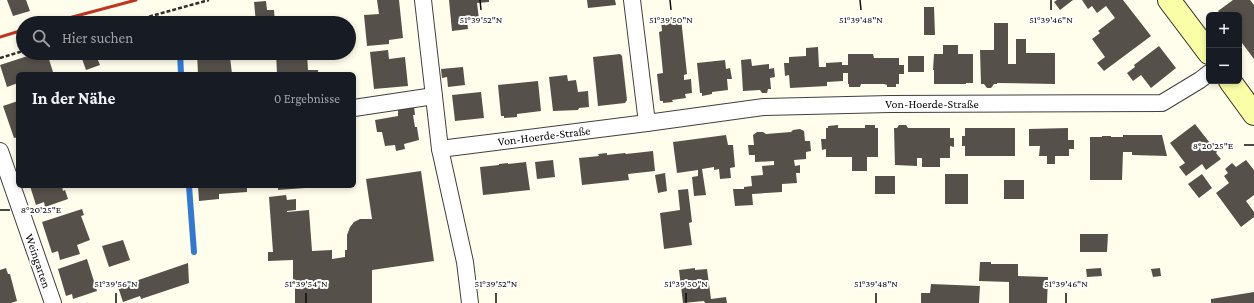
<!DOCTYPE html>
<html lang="de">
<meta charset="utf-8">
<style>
:root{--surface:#171b24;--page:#242831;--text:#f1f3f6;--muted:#9ea1a6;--line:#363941}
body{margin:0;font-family:"Crimson Pro",serif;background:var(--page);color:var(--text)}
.controls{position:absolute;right:12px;top:12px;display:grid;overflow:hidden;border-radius:6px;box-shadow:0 2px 6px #0003}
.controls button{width:36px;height:36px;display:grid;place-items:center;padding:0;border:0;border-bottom:1px solid var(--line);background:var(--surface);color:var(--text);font:20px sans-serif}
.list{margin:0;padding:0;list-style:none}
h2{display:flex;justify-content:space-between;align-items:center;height:52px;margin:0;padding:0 16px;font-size:17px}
h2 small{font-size:13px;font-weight:400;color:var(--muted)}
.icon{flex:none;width:22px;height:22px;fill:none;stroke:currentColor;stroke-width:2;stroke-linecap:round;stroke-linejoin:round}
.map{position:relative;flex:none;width:1254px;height:303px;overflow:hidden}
.search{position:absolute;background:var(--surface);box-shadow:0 2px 6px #0003;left:16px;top:16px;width:340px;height:44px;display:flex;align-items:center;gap:10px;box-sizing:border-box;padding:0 14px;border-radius:22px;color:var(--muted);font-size:15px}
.panel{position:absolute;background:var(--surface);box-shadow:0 2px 6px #0003;left:16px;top:72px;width:340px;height:116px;border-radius:6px}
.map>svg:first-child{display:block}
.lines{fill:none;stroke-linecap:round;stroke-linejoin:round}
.stream{stroke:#3579cf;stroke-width:6}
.building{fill:#555049}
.minor-casing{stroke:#3f3f3f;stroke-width:18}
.secondary-casing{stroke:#2e2e2e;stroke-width:24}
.path{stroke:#2e2e2e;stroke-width:2.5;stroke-dasharray:4 2;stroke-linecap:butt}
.minor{stroke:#fff;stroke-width:16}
.secondary{stroke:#faffa7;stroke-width:22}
.rail{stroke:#be3522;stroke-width:3}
.ticks{fill:none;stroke:#0c0c0c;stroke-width:1.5}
.labels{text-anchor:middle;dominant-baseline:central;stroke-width:4;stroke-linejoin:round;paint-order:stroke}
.street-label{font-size:12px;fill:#0c0c0c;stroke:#fff}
.ticks-label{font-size:10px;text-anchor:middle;fill:#0c0c0c;stroke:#fff;stroke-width:4;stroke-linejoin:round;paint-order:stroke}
</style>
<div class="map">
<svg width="1254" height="303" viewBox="0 0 1254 303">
<rect width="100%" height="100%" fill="#fffeec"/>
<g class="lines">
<g class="stream">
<path d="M177,19V23"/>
<path d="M180,53L181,74"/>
<path d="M189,186L194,252"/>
</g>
</g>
<g class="building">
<path d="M7,0H26L30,11L13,16Z"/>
<path d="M377,0H399L403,38L389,40V44L367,46L364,15L379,14Z"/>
<path d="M449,0H489V2L477,3L479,19L467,20L468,29L452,31Z"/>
<path d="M587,0H615L616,5L588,8Z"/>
<path d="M1057,0H1073L1060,10L1054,2Z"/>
<path d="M1082,0H1123L1151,36L1104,71L1097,63L1105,57L1092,39L1100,33L1098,31L1115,18L1106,6L1097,13L1092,6L1088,9Z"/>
<path d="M1233,0H1250L1254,5V59L1239,39V15H1221L1218,11Z"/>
<path d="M266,1L267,10H274L275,23H256L254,2Z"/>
<path d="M924,7H934L935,35H924Z"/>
<path d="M681,18L687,74L684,75V80L691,79L692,93L685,94L686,98L672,100L673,102L663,103V101H660L657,74L663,73L659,32L662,31L661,20Z"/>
<path d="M994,23H1008V64H1016V39H1026V53H1055V84L997,83V84H994L991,88H987L984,84H981L980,50H994Z"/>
<path d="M943,45H958V54H973V83H966V84H934V70H933L934,54H943Z"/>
<path d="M1159,46L1176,68L1151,88L1141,75L1133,81L1127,73L1135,67L1134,65Z"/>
<path d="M818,47L819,67H826V63L842,62V65H848V54H873L874,58H899V65H904V74H899V84H896V87H887V85L884,84H861L860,87H849V84H848V73H843V81L827,82V86L790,88L789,75L785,76L784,63H789V57L806,56V48Z"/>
<path d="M388,50L389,59L405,57L408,86L374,89L370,52Z"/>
<path d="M37,53H47L53,72L47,74H18V83L7,87L0,65Z"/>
<path d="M80,53H95L100,65L86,70Z"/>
<path d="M197,53H242V56L230,57L232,74H198Z"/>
<path d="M276,53H307L308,70H318V74H277Z"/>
<path d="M620,54L622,56L627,100L625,103L598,106L593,57Z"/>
<rect x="908" y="56" width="16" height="16"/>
<path d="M751,59L752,66L769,64V69L774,68L775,77L770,78L771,89H768L767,93H762L760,90L743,91L741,60Z"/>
<path d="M725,60L726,69L730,68L732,79H727L728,90L712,92V94L702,96V93H700L697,63Z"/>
<path d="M463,67L465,85L448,87L447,77L442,78L441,69Z"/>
<path d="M567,75L568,81L576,80L578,92L588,91L589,107L579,108L578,110L553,111L549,77Z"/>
<path d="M538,81L541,111L517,114V117L504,118V116H501L498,85Z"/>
<path d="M481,92L484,118L455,121L452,95Z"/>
<path d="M18,101V137L14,138L3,106Z"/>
<path d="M414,106L415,115H413L415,127H417L419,140L404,144L405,149L396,151L395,145L385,146L382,132H377L375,120L398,116V108Z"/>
<path d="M1195,124L1217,152L1216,153L1221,159L1206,170L1202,164L1186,176L1179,167L1185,163L1170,143Z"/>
<path d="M838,125V128H865V125H875V128H878V157H867V171H852V157H826V149L822,150L821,139H826V128H828V126Z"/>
<path d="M899,125H906L908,128H950V138H954V147L950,146V158H940V167H922V158H917V166L895,165L894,128H897Z"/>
<path d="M965,128H1015V156H965V146H962V136H965Z"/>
<path d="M1068,128V140H1074V149H1069V156H1055V164H1047V156H1039L1040,146H1029V129Z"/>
<path d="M800,129L804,131L805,141H810L811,151L806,152V159L794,160L795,166L800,165V173H796L797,183L782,184V192L752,194L753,205L735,206L733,189H744V187L752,186L751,176L763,175L762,166L774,165V161L755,162V155H749L748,145H754L753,135L757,132H763L766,134L791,132L793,130Z"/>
<path d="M726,135L728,145H733L735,167L730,168L731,178L720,179L719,169L714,170V167L702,169L706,195L694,196L692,177L698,176V170L677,173L673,142Z"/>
<path d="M1123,135H1132V148V135H1162L1167,156L1132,155V152H1123L1122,180H1090V137H1102V136H1111V137H1123Z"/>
<path d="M653,151L655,171L628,174L629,180L582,185L579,158L599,156L598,154L607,153V155L625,153L626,154Z"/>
<path d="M553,160L555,177L537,179L535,162Z"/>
<path d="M1246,160L1254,170V195L1246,201L1254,212V217L1241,227L1216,193L1229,183L1224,176L1228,173L1225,169L1232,163L1236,167Z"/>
<path d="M526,162L530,190L483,195L480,167L499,165V164L508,163V164Z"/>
<path d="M421,171L434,261L372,270V303H295V283H293V260L268,261V252H273L269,197L286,195L287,200L296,199V210L287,211V212L309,210L312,251L332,250V259L345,257V250H347V235L350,227L354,222L360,219H372L366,179Z"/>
<path d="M665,173L667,191L658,193L655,175Z"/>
<rect x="945" y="174" width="23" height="30"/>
<path d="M1202,174L1212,188L1199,198L1188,184Z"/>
<rect x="875" y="176" width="20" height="18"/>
<rect x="1004" y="180" width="20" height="19"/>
<path d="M30,186H62L63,191L65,190L68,199L45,207L44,202L36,205Z"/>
<path d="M198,186H247V192L219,194V199L199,201Z"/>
<path d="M278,186H319V187L278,190Z"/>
<path d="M688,189L692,222L689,223L692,245L664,249L660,213L680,210L678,190Z"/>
<path d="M82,209L84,215L81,216L90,240L77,245L80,254L60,260L58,251L52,253L42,222Z"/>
<path d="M1080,234H1108L1107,252H1080Z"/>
<path d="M123,240L130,260L109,267L102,246Z"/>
<path d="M87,259L97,291L73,299L72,294L66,296L58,269Z"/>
<path d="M980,262H991V264H1018V276L1048,277L1047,303H1009V282L979,281Z"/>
<path d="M188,263L189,283L141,299L140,296L123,302L118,287Z"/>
<path d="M6,268L8,274H10L17,301L11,303H0V270Z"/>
<path d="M695,268V270L707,269L711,299L726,297L727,303H705L704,301L683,303L679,270Z"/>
<path d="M1101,268L1102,276L1087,277L1086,269Z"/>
<path d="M1160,268L1161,276L1153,277L1151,269Z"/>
<path d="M931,284L980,286L979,303H921V293H930Z"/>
<path d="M1254,292V303H1211V299Z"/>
</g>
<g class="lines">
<g class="minor-casing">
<g id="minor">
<path d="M423,0L440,149"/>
<path d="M632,0L647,123"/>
<path d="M354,108L434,96"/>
<path d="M0,151L53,303"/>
<path d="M470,303L465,262L440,149L647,123L764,107L890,104L1162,103L1200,80L1209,73"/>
</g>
</g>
<g class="secondary-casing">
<g id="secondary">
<path d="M1169,0L1209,53"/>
<path d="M1230,81L1254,114"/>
</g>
</g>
<g class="path">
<path d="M126,23L209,0"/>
<path d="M0,58L23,51"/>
</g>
<use href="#minor" class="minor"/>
<use href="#secondary" class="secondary"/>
<g class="rail">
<path d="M50,23L136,0"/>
<path d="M0,37L23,30"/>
</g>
</g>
<path class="ticks" d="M480,0L481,10M670,0L671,10M860,0L861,10M1051,0V10M1244,145H1254M0,210H10M116,293V303M306,293V303M496,293V303M686,293V303M876,293V303M1066,293V303"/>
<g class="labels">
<g class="street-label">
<text x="932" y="104">Von-Hoerde-Straße</text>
<text transform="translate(544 136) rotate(-7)">Von-Hoerde-Straße</text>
<text transform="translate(38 261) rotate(71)">Weingarten</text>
</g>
</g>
<g class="ticks-label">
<text x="481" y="23">51°39'52"N</text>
<text x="671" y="23">51°39'50"N</text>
<text x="861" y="23">51°39'48"N</text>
<text x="1051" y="23">51°39'46"N</text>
<text x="1213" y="149">8°20'25"E</text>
<text x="41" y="213">8°20'25"E</text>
<text x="116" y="287">51°39'56"N</text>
<text x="306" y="287">51°39'54"N</text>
<text x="496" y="287">51°39'52"N</text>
<text x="686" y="287">51°39'50"N</text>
<text x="876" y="287">51°39'48"N</text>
<text x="1066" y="287">51°39'46"N</text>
</g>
</svg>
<div class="controls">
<button>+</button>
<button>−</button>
</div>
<div class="search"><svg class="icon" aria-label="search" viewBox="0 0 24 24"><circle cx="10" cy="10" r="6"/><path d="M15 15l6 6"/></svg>Hier suchen</div>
<section class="panel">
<h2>In der Nähe<small>0 Ergebnisse</small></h2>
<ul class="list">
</ul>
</section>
</div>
